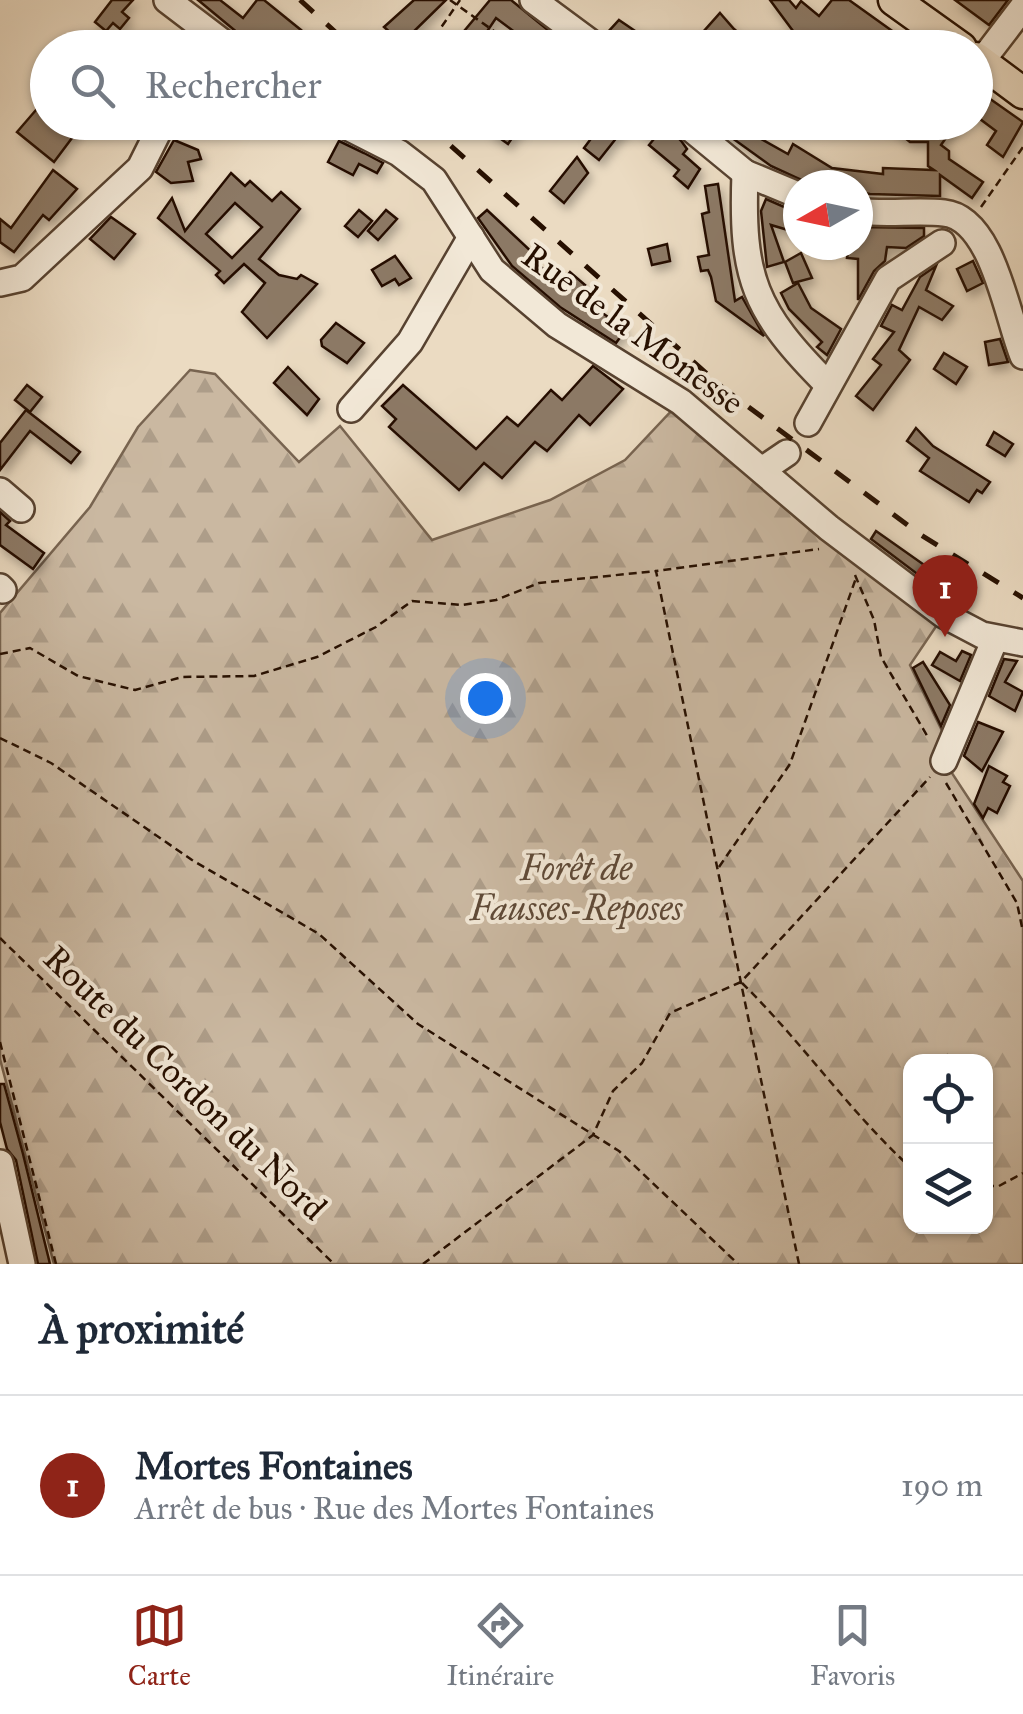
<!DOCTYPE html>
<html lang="fr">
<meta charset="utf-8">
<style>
:root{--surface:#fff;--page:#f2f2f3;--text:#1f2937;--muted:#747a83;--line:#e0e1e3;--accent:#8f2418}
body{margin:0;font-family:"IM FELL Great Primer",serif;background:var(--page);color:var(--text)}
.controls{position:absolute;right:30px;bottom:30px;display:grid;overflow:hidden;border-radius:20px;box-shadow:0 2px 8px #0004}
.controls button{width:90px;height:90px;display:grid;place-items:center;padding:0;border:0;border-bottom:2px solid var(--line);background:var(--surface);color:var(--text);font:50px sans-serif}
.compass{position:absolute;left:783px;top:170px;width:90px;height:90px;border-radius:50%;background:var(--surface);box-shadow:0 2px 8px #0004;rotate:261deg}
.you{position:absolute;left:485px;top:698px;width:35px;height:35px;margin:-25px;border:8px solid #fff;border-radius:50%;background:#1a73e8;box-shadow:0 0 0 15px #1a73e833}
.badge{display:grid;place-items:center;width:65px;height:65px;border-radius:50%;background:var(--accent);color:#fff;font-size:32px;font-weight:700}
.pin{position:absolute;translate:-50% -82px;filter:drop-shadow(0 2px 5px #0008)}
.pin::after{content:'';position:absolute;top:52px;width:35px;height:30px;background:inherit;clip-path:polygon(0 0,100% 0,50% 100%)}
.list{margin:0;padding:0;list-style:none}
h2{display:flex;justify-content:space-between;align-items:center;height:130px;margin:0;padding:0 40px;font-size:42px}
h2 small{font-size:32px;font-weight:400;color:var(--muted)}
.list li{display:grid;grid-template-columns:65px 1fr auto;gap:30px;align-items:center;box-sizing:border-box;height:180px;padding:0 40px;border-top:2px solid var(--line)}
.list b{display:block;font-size:38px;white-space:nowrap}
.list p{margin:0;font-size:32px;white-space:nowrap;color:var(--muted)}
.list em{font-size:32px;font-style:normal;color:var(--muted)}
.icon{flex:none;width:55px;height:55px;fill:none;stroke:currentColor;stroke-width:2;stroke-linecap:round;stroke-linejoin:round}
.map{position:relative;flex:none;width:1023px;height:1264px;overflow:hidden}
.search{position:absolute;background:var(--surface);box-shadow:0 2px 8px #0004;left:30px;right:30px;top:30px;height:110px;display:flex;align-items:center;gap:25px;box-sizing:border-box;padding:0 35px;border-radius:55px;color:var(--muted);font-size:38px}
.sheet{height:310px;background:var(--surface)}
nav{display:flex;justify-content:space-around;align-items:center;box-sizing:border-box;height:140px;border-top:2px solid var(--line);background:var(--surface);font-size:28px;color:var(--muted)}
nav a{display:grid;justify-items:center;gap:5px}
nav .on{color:var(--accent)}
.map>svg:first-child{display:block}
.forest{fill:url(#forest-firs);stroke:#786450;stroke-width:2.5;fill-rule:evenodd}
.building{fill:#8c7965;stroke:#260f00;stroke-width:2.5;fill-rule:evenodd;filter:url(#shadow)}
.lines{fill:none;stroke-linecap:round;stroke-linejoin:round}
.minor-casing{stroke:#574230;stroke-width:30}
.major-casing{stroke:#260f00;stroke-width:35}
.path{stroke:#260f00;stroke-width:2.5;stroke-dasharray:8 5;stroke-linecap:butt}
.minor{stroke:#f2e8d7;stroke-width:25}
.major{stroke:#ebdbc2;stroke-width:30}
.rail{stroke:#260f00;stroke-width:5;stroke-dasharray:18 18;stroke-linecap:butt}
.labels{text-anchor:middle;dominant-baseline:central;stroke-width:8;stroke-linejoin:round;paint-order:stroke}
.street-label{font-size:35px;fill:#260f00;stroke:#f2e8d7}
.park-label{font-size:35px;font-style:italic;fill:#5f4a38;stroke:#f2e8d7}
</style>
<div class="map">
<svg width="1023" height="1264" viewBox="0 0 1023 1264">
<defs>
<pattern id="forest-firs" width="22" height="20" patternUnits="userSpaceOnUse" patternTransform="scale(2.5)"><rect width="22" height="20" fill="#cab8a1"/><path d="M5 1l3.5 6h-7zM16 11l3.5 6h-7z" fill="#ad9d89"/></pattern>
<filter id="shadow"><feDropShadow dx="3.5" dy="6" stdDeviation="5" flood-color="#0004"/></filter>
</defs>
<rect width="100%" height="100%" fill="#ebdbc2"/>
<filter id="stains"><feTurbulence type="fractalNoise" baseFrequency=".002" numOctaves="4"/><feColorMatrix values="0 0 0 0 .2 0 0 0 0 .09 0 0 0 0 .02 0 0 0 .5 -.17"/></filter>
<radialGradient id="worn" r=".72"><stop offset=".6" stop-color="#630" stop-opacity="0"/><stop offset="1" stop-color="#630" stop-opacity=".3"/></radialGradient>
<path class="forest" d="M190,370L215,374L299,462L340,426L432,540L550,500L625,460L677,405L939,622L910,665L949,745L944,761L1023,881V1264H54L0,1059V613L90,507L138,427ZM910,1062H986V1226H910Z"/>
<g class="building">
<path d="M112,0H133L122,12L129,18L120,29L113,23L106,31L95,22Z"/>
<path d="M198,0H220L243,18L257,0H264L301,30L286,48H256Z"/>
<path d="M414,0H446L402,43L384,27Z"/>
<path d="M490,0H511L570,48H536L496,18L476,48H450Z"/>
<path d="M770,0H789L796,8L801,1L819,16L832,0H849L916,48H785L796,35Z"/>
<path d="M955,0H1008L989,25Z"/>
<path d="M720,13L734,29L756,48H724L704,31Z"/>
<path d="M619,20L644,37L636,48H627L608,32Z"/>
<path d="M976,89L1023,122L1003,157L987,145L996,131L976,116Z"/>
<path d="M48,96V122H84L54,162L17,132Z"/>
<path d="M497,122H523L508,144L491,132Z"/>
<path d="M576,122H629L599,160L584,148L593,136Z"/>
<path d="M635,122H655L661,127L664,123L682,142L687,149L683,154L700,169L688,188L674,176L679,170L649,145L654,139Z"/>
<path d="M710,122H746L759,132L756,136L788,154L793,144L832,168L883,174V168L934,170L928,166V142H910L885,122H957L941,145L949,151V159L983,182L972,198L940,175V196L870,194L858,192V185L810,184L771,166Z"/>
<path d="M174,140L198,150L201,159L188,162L193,181L171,183L156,172Z"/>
<path d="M339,141L364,153L383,163L377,173L359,164L353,175L328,162Z"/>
<path d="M577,157L588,173L564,203L550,191Z"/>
<path d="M53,170L77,189L49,220L43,215L14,252L0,242V219L11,228Z"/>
<path d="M231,173L245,186L250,181L272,201L281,192L300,209L259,259L279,275L297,279L301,275L317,284L267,338L242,312L265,283L244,264L224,283L216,275L220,271L158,218L172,198L185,231ZM235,203L262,227L232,258L206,234Z"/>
<path d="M718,184L735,301L742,297L764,336L716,301L711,277L708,270L701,271L698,257L709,255L702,214L709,212L705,186Z"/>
<path d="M766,199L798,213V233L771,225L784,262L767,267L761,211Z"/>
<path d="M359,210L372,221L358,237L345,226Z"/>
<path d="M386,210L397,219L378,240L368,231Z"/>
<path d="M487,210L535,255L530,265L535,270L539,266L564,280L570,272L585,285L581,291L589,298L586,302L626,329L616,343L560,307L512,266L478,218Z"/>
<path d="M111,217L135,234L114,259L90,239Z"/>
<path d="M858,227L924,228V236L906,248L887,247L885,261L874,271L858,300V259L847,258L849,245H858Z"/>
<path d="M667,244L670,261L652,265L648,249Z"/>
<path d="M801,253L812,278L793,283L785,262Z"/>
<path d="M395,256L411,278L399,285L395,279L382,286L372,270Z"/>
<path d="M973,261L983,283L967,291L957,269Z"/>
<path d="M936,266L926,290L953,306L942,320L919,307L899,350L910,360L873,410L856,396L881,365L873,359L894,332L881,326L892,305L902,310L920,277Z"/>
<path d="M798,283L811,308L841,329L827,355L817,347L822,342L789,309L781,293Z"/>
<path d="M336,323L364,343L347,363L322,346L321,340Z"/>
<path d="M1000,339L1008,362L989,365L985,342Z"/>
<path d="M944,353L967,367L956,384L934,369Z"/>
<path d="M593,366L623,389L590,425L579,415L547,451L535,442L502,478L484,463L459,490L389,427L396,419L382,406L403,385L476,449L507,417L518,426L551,390L562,400Z"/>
<path d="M288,367L319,399L307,415L274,383Z"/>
<path d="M27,385L42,397L30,412L15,400Z"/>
<path d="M26,410L80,452L71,463L30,431L0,470V443Z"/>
<path d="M916,428L933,446L990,482L982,493L977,490L969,502L920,471L929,458L907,441Z"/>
<path d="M994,432L1013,444L1005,456L987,445Z"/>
<path d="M0,512L10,521L6,525L44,553L33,569L0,545Z"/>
<path d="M876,531L964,593L957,604L871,539Z"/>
<path d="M962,651L971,655L960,681L932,665L940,652L956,661Z"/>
<path d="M1004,659L1017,661L1005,682L1023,692L1015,711L989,696Z"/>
<path d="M923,662L950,705L941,726L913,668Z"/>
<path d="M978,722L1003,732L982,771L964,756Z"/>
<path d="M989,766L1007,776L1003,782L1010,786L997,813L988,808L983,818L974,804Z"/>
<path d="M0,1084H4L23,1154L50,1264H38L16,1160L7,1149L0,1122Z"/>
</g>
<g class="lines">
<g class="minor-casing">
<g id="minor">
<path d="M167,0L230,48"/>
<path d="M533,0L598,48"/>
<path d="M981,62L1023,7"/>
<path d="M338,122L399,153L434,180L492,270L557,325L681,402L829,528L944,615L982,635L1023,643"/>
<path d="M683,122L745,173L798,195"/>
<path d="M745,173C741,278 754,311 828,385"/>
<path d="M858,211C886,215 915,210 944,213C993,218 1007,317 1023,356"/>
<path d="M0,283L22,278L140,168L163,122"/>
<path d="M351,409L410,342L471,237"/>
<path d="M808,423L888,279L942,243"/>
<path d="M762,470L787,453"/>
<path d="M0,491L21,509"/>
<path d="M0,587L3,590"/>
<path d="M944,761L995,639"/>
<path d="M0,1163L22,1264"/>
</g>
</g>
<g class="major-casing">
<g id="major">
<path d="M894,0L961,48"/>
<path d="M976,58L1023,93"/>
</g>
</g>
<g class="path">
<path d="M450,0L518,48"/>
<path d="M427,48L460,0"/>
<path d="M981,207L1023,147"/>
<path d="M855,575L874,620L881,657L929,739"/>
<path d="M0,654L30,648L78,676L135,690L182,677L254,676L317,657L376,627L412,601L462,605L496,600L539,583L656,571"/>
<path d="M0,738L51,763L192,860L319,934L418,1024L619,1151L738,1264"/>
<path d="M946,783L1017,903L1023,932"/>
<path d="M719,867L790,764L856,578"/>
<path d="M0,938L334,1264"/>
<path d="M742,983C802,1042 849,1111 910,1167"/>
<path d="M0,1042L56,1264"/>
<path d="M986,1186H999L1023,1173"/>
<path d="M423,1264L593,1135L613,1091L642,1063L670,1013L741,982L930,777"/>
<path d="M799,1264L656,571L819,549"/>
</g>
<use href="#minor" class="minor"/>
<use href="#major" class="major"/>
<g class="rail">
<path d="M300,0L353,48"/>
<path d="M424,122L723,388L921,535L1023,598"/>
</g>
</g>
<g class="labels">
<g class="street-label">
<text transform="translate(633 329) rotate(36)">Rue de la Monesse</text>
<text transform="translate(185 1083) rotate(44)">Route du Cordon du Nord</text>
</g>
<g class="park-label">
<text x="576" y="868">Forêt de<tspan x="576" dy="40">Fausses-Reposes</tspan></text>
</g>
</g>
<rect width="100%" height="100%" filter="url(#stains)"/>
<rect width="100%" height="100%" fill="url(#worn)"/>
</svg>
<div class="controls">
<button><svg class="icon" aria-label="locate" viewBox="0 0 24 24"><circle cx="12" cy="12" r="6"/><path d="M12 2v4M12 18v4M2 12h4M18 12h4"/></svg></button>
<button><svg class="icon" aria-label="layers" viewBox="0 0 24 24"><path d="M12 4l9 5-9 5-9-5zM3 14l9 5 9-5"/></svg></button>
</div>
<svg class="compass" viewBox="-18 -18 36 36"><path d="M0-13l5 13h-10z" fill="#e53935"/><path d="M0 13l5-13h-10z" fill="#747a83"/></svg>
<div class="you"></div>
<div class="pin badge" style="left:945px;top:637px">1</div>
<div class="search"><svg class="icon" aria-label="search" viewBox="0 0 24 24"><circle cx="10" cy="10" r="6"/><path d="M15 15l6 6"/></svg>Rechercher</div>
</div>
<section class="sheet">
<h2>À proximité<small></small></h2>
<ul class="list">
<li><span class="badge">1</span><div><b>Mortes Fontaines</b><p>Arrêt de bus · Rue des Mortes Fontaines</p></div><em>190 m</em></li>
</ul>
</section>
<nav>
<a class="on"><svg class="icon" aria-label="map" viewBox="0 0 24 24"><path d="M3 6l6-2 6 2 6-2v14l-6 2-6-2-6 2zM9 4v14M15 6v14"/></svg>Carte</a>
<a><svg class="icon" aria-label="directions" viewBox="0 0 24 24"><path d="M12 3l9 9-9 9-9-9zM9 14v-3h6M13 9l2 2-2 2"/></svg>Itinéraire</a>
<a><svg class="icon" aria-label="saved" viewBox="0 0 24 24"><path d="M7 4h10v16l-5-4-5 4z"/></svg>Favoris</a>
</nav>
